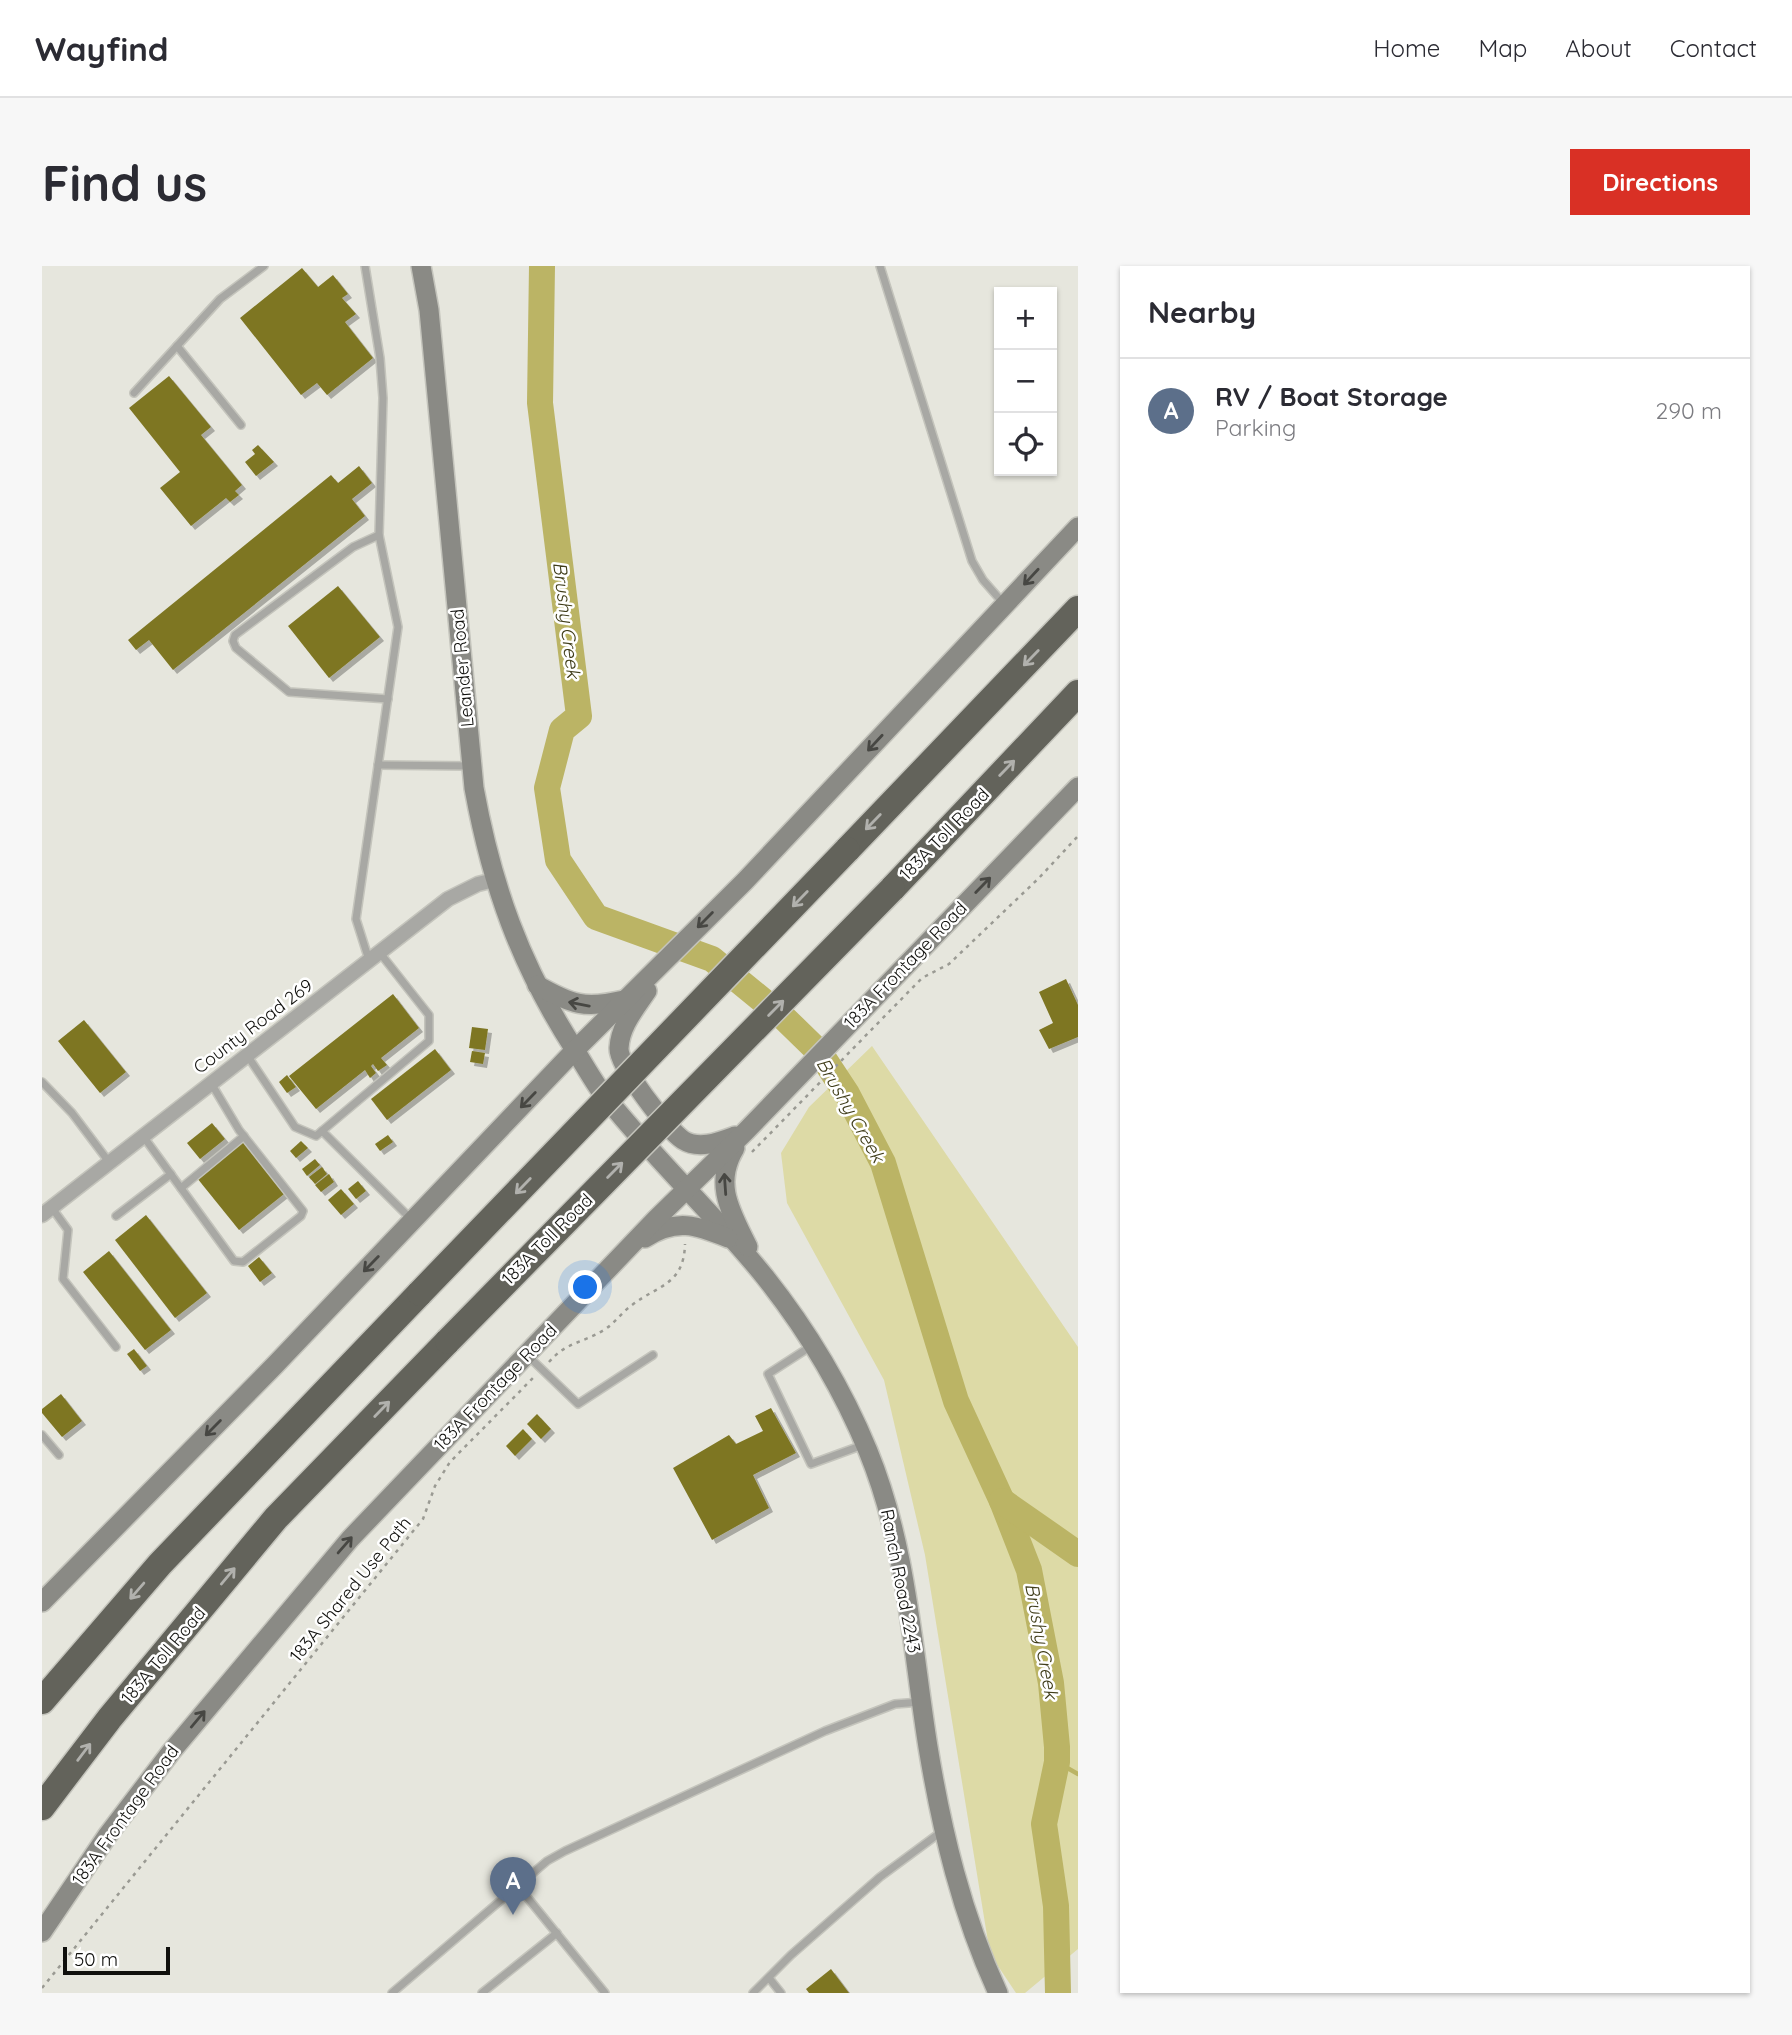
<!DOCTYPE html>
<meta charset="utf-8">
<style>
:root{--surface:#fff;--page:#f7f7f7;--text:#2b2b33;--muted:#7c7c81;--line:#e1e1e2;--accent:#d93025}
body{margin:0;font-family:Quicksand,sans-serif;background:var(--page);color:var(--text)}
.controls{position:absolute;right:21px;top:21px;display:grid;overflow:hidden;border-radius:0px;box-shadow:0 2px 5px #0004}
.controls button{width:63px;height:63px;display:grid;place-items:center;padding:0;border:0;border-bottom:2px solid var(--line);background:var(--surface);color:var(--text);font:35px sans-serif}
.scale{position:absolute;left:21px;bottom:18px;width:107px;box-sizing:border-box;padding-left:7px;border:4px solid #10100d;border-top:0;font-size:19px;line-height:24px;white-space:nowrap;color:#10100d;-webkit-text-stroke:5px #fff;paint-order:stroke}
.you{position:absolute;left:544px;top:1022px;width:24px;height:24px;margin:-18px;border:5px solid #fff;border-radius:50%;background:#1a73e8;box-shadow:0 0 0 10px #1a73e833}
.badge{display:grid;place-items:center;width:46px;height:46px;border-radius:50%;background:var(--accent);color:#fff;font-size:23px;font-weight:700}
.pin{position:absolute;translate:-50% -58px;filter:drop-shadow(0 2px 4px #0008)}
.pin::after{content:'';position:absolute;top:37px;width:24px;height:21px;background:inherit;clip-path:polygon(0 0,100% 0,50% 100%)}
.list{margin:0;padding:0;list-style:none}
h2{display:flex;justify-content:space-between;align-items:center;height:91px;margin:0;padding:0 28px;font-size:30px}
h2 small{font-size:23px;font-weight:400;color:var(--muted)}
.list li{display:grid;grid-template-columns:46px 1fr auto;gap:21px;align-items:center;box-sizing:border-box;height:105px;padding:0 28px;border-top:2px solid var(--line)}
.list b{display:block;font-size:26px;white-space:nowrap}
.list p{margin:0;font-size:23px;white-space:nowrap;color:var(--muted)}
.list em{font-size:23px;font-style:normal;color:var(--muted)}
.icon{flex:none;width:38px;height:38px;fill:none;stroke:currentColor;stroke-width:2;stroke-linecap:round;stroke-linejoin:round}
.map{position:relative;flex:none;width:1036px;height:1727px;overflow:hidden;border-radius:0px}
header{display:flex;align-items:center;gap:42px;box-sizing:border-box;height:98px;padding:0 35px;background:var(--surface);border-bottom:2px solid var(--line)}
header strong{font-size:33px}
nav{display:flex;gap:38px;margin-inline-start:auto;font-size:24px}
.intro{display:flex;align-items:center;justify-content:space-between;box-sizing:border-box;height:168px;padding:0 42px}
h1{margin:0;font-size:49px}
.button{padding:18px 32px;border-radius:0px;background:var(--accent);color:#fff;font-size:24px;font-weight:700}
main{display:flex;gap:42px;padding:0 42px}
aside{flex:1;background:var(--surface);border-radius:0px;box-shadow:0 2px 5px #0004}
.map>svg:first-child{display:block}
.green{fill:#dddaa6}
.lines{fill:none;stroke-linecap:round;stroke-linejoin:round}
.stream{stroke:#bbb465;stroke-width:4.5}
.river{stroke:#bbb465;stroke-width:26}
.building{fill:#7e7624;filter:url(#shadow)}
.lane-casing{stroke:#c4c4bc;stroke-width:10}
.street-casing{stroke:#c4c4bc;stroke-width:17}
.secondary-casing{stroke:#c4c4bc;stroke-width:22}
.highway-casing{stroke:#c4c4bc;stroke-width:29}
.path{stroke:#9a9a93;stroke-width:2.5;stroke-dasharray:3.5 5;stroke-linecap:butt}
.lane{stroke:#a8a8a4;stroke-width:7}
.street{stroke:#a8a8a4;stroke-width:14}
.secondary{stroke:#8a8a85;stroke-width:19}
.highway{stroke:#63635b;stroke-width:26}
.highway-bridge-casing{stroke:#c4c4bc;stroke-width:29;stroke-linecap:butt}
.highway-bridge{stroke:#63635b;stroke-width:26}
.oneway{stroke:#474743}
.oneway2{stroke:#b1b1ad}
.labels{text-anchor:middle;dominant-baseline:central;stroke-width:5;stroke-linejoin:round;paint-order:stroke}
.street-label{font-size:18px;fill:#10100d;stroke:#fff}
.water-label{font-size:19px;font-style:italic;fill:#403d1a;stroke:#fff}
</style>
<header>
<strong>Wayfind</strong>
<nav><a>Home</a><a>Map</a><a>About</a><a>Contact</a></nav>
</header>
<div class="intro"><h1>Find us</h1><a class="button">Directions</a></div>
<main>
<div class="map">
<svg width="1036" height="1727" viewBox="0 0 1036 1727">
<defs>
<filter id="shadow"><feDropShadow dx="4" dy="4" stdDeviation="0" flood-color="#0004"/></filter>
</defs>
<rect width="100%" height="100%" fill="#e6e6dd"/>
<path class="green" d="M830,780L1036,1081V1683L983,1727H974L948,1688L883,1289L842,1114L745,937L739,887L767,841Z"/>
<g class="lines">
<path class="stream" d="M1015,1496L1036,1508"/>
<g class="river">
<path d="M500,0L498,137L537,450L520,464L505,522L516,594L554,651L670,693L741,751L778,787L805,828L841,897L914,1135L960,1235L987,1304L1009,1417L1015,1481V1496L1002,1558L1014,1640L1016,1727"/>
<path d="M960,1235L1036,1288"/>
</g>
</g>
<g class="building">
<path d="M260,2L276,21L291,9L306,28L300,32L314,48L303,56L331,92L285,129L275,117L259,129L198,52Z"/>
<path d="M127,110L169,161L159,169L200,219L193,225L197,229L188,236L184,232L149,260L118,222L138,206L87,142Z"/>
<path d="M216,179L232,196L214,210L203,196L213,188L210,184Z"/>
<path d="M317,200L330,217L310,233L323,250L131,404L107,374L94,384L86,374L289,209L296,217Z"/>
<path d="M296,320L338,371L287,412L246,360Z"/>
<path d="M1024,713L1036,739V771L1007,783L997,764L1011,757L997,726Z"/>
<path d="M351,728L377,762L339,792L345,799L336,805L331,798L329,800L334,807L328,812L323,804L274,843L247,810Z"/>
<path d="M42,754L84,806L58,827L16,775Z"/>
<path d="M430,761L446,763L443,784L427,782Z"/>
<path d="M393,783L409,804L345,854L329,833Z"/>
<path d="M430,785L443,787L441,798L428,796Z"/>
<path d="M245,809L254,821L245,827L237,816Z"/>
<path d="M170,857L183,873L158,893L145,877Z"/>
<path d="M346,869L351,876L338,885L333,878Z"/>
<path d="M259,875L266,882L254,892L248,885Z"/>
<path d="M201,876L242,928L197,964L155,912Z"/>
<path d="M273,893L278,899L265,910L260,903Z"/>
<path d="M280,901L285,908L273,918L267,911Z"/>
<path d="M287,908L292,916L279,926L273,919Z"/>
<path d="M316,915L324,925L314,933L306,923Z"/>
<path d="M299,923L312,938L299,949L286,934Z"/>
<path d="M104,949L165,1027L133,1052L73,974Z"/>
<path d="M67,985L129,1064L103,1084L41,1006Z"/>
<path d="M217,991L230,1007L218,1016L206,1000Z"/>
<path d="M92,1083L105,1100L98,1105L85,1088Z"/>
<path d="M19,1128L40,1155L20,1171L0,1147V1143Z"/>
<path d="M729,1142L754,1187L711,1209L727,1242L670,1274L631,1202L687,1169L694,1178L721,1165L713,1150Z"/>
<path d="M495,1148L509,1163L499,1173L485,1158Z"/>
<path d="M481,1163L490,1173L473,1190L464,1180Z"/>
<path d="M789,1703L807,1727H767L764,1723Z"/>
</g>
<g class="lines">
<g class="lane-casing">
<g id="lane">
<path d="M323,0L338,92L341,132L337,269L356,361L314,653L327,694"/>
<path d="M838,0L930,295L941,314L962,338"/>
<path d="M135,80L199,159"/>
<path d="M92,127L178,33L222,0"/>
<path d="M337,269L311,281L193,369L191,375L194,382L247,426L346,433"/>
<path d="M336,499L429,500"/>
<path d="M205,789L253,861L274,870L387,775V749L338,687"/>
<path d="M0,816L30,847L67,896"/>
<path d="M280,865L370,954"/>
<path d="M101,870L192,995L201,996L259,950L261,945L197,864L169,817"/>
<path d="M139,922L202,870"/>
<path d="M10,942L26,964L21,1013L74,1081"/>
<path d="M74,950L129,908"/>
<path d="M771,1079L726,1108L769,1198L821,1179"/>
<path d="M485,1089L536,1138L611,1089"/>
<path d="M0,1169L17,1189"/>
<path d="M476,1620L563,1727"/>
<path d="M727,1712L739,1727"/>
<path d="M350,1727L505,1595L523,1585L783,1465L853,1438L879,1436"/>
<path d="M440,1727L515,1667"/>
<path d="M711,1727L749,1689L838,1611L899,1566"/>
</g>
</g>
<g class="street-casing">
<path id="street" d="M0,949L406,633L436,618L452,614"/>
</g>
<g class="secondary-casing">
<g id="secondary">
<path d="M379,0L387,44L432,522C450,620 478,699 533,784C541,797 549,811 558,824C609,890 671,946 723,1011C765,1064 800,1122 826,1185C865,1280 870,1381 886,1481C900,1566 920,1649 956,1727"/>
<path d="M495,719C530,739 543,743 582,734"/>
<path d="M605,725C593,743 578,760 577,782C576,800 625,863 641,874C657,884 677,876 693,870"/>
<path d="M693,882C671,918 689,946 706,981"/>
<path d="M603,972C634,952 654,959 686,972"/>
<path d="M0,1336L233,1099L533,784L703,615L1036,261"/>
<path d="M0,1666L65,1570L129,1486L308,1273L614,953L703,866L1036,521"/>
</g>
</g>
<g class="highway-casing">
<g id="highway">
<path d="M805,584L1036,343"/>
<path d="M850,623L1036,427"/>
<path d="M0,1435L118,1298L378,1027"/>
<path d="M0,1541L67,1453L234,1252L406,1075"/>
</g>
</g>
<g class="path">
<path d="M710,886L880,712L907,698L997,612L1036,570"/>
<path d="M507,1096C524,1076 541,1077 562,1064C573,1057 580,1046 590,1039C616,1019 642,1019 643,978"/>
<path d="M0,1722L381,1253L393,1220L408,1196L492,1111"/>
</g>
<use href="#lane" class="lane"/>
<use href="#street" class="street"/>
<use href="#secondary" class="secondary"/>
<use href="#highway" class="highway"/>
<g class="highway-bridge-casing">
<g id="highway-bridge">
<path d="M378,1027L805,584"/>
<path d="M406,1075L850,623"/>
</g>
</g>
<use href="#highway-bridge" class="highway-bridge"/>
</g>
<defs><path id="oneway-shaft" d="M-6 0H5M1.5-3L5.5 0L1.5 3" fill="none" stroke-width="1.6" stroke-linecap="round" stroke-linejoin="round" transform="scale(1.75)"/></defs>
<g class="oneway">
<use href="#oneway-shaft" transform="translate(989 311) rotate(133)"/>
<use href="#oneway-shaft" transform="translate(833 477) rotate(133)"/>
<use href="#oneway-shaft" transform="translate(941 619) rotate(-46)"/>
<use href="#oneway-shaft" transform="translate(663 654) rotate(135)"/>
<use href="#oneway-shaft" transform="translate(537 738) rotate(-169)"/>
<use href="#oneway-shaft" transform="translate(486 834) rotate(134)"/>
<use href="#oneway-shaft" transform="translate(683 918) rotate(-94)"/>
<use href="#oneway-shaft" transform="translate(329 998) rotate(134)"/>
<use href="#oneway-shaft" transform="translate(171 1162) rotate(135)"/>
<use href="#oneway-shaft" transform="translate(303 1279) rotate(-49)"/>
<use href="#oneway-shaft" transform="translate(156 1453) rotate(-50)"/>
</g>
<g class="oneway2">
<use href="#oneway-shaft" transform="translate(989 392) rotate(134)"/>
<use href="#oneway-shaft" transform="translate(965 502) rotate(-46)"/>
<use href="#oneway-shaft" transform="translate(831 556) rotate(134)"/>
<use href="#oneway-shaft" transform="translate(758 633) rotate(134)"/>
<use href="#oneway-shaft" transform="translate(734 742) rotate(-45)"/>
<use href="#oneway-shaft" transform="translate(573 904) rotate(-45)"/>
<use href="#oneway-shaft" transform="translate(481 920) rotate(134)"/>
<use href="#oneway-shaft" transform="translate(340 1143) rotate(-46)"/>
<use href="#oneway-shaft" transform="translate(186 1310) rotate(-50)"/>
<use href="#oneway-shaft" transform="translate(95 1325) rotate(131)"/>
<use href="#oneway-shaft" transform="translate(42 1486) rotate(-53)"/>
</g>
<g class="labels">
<g class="street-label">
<text transform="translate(420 402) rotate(-95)">Leander Road</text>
<text transform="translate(902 568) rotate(-46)">183A Toll Road</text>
<text transform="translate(863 699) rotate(-46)">183A Frontage Road</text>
<text transform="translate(211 760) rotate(-37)">County Road 269</text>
<text transform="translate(505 973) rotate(-45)">183A Toll Road</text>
<text transform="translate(453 1121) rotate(-46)">183A Frontage Road</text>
<text transform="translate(859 1315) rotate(79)">Ranch Road 2243</text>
<text transform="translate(308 1323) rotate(-51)">183A Shared Use Path</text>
<text transform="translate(121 1389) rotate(-50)">183A Toll Road</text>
<text transform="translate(83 1549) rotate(-54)">183A Frontage Road</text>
</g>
<g class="water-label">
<text transform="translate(525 354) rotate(83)">Brushy Creek</text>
<text transform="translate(809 844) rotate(60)">Brushy Creek</text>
<text transform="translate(1000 1375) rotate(80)">Brushy Creek</text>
</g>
</g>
</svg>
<div class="controls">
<button>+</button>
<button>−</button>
<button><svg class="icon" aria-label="locate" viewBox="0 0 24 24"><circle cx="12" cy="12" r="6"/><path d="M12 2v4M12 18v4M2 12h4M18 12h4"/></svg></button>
</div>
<div class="scale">50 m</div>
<div class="you"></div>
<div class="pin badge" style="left:471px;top:1649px;background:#5c6f8a">A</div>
</div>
<aside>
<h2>Nearby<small></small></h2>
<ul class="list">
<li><span class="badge" style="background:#5c6f8a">A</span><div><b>RV / Boat Storage</b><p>Parking</p></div><em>290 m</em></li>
</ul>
</aside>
</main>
